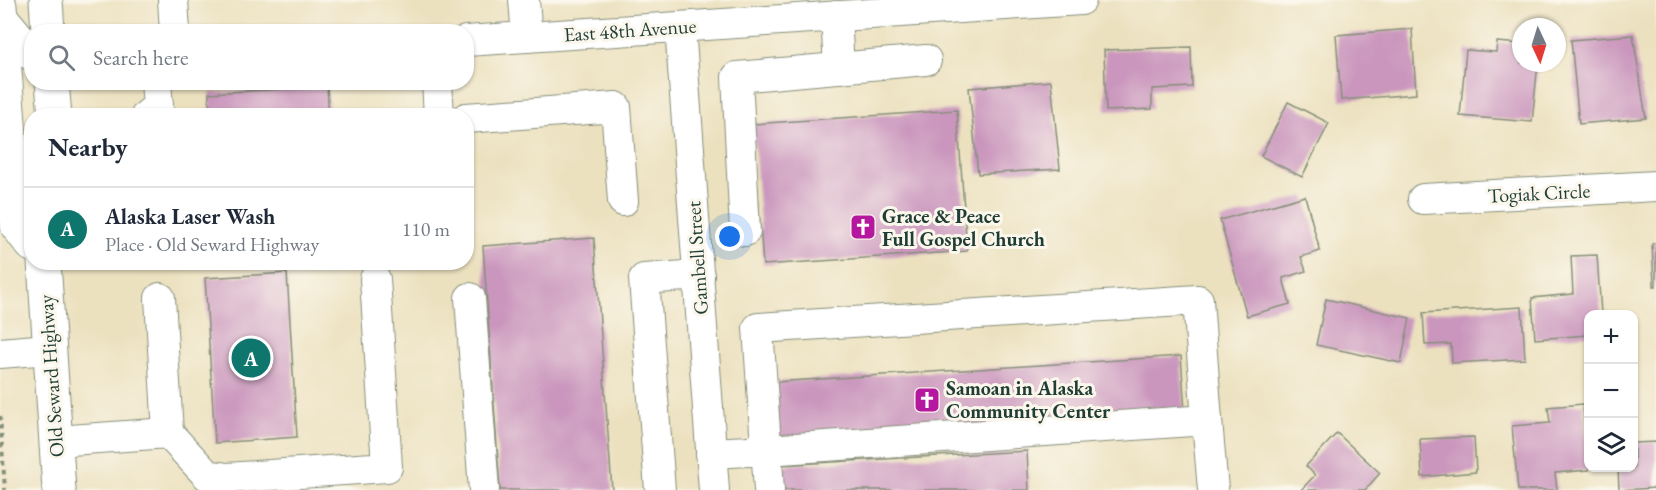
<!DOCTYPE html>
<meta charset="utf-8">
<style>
:root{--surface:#fff;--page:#f6f6f7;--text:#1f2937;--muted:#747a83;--line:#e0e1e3;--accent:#0f766e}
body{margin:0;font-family:"EB Garamond",serif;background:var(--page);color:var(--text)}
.controls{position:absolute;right:18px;bottom:18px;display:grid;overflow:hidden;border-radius:12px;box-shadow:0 2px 4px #0004}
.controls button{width:54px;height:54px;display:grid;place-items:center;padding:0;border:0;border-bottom:2px solid var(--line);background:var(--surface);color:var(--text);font:30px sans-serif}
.compass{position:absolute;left:1512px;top:18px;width:54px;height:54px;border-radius:50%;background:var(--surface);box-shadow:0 2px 4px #0004;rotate:176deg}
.you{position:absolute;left:730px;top:237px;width:21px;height:21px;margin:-15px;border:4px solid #fff;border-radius:50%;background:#1a73e8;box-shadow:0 0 0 9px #1a73e833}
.badge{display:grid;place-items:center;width:39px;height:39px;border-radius:50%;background:var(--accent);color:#fff;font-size:20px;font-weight:700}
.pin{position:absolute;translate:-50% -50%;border:3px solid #fff;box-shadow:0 2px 6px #0006}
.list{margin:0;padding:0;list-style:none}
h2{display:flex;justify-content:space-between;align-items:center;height:78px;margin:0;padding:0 24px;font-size:26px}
h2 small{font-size:20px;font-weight:400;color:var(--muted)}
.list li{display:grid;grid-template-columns:39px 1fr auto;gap:18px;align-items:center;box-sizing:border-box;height:84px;padding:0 24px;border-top:2px solid var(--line)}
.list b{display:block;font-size:22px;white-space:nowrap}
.list p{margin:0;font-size:20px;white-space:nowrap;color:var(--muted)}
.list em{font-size:20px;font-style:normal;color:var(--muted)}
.icon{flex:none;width:33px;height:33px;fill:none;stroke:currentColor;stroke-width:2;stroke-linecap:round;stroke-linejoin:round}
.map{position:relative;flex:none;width:1656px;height:490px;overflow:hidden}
.search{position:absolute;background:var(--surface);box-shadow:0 2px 4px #0004;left:24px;top:24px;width:450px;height:66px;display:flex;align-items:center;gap:15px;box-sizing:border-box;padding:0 21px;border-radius:24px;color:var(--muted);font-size:22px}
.panel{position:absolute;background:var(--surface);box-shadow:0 2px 4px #0004;left:24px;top:108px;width:450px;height:162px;border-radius:24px}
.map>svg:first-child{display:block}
.building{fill:#ca96bd}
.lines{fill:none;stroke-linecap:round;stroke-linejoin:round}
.minor-casing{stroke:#868f7a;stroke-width:32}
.major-casing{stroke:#868f7a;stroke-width:35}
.path{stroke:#868f7a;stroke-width:4;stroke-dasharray:4.5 4.5;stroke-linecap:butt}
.minor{stroke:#fff;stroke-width:30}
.major{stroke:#fff;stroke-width:33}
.labels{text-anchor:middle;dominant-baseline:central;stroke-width:6;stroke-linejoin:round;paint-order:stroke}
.street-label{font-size:20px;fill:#1f3d34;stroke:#fbf7ec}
.poi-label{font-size:20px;font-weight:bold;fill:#1f3d34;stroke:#fbf7ec;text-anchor:start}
</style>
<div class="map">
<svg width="1656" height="490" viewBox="0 0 1656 490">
<rect width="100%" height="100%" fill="#fbf7ec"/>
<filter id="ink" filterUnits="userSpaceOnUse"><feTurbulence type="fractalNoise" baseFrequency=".0167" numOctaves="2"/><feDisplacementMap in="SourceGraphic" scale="12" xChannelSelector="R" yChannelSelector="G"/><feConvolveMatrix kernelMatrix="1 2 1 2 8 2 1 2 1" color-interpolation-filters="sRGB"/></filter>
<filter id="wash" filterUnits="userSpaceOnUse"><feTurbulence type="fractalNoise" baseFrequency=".008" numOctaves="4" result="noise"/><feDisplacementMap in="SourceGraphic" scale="24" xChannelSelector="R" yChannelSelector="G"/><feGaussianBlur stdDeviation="1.35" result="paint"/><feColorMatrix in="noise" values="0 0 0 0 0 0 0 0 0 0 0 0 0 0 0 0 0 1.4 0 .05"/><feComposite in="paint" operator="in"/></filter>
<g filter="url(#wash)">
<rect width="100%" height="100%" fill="#ece1bf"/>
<g id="blocks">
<g class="building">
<path d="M1412,29L1416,94L1341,100L1336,35Z"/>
<path d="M1633,35L1646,118L1579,124L1571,40Z"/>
<path d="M1497,42L1521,44V63H1538L1532,122L1460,116L1466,50L1496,52Z"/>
<path d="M1191,47L1192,87L1152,89V109L1106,111L1104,50Z"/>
<path d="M1051,81L1060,169L978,174L969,88Z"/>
<path d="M327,87L329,116H210L209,93Z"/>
<path d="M1288,102L1329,123L1302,177L1261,156Z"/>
<path d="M957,110L967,251L763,265L753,124Z"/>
<path d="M1305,196L1320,251L1301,257L1306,271L1283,278L1290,304L1247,316L1220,220Z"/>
<path d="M594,238L612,490H500L483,246Z"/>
<path d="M1656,243V286H1654L1652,244Z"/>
<path d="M1597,255L1601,314H1588V335L1535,339L1532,298L1573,294L1571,256Z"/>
<path d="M287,273L297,437L215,443L205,278Z"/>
<path d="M1326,299L1410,318L1401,363L1316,345Z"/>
<path d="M1522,307L1525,359L1452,363L1451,344L1425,345L1423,313Z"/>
<path d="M1181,356L1185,412L778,438L774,382Z"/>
<path d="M1583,404L1589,470L1555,473L1557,490H1518L1512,426L1550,423L1548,407Z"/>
<path d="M1337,433L1380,473L1365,490H1301L1315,475L1306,466Z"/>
<path d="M1474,437L1476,472L1422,477L1420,439Z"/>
<path d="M1656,442V488L1619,490L1618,468H1634V443Z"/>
<path d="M1027,451L1029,490H781L780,465Z"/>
</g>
</g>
</g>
<g filter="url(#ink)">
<use href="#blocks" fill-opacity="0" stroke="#868f7a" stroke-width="1.5"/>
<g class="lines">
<g class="minor-casing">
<g id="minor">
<path d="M173,0L175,32"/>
<path d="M524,0L527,37"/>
<path d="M836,16L839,68"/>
<path d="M680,27L714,490"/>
<path d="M466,41L1081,0"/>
<path d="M437,82L439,116"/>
<path d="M146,116L158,106L156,82"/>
<path d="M466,118L616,107L623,201"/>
<path d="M1423,199L1656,186"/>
<path d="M745,231L737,77L926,60"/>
<path d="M160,298L168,433"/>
<path d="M470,298L484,490"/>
<path d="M0,353L49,349"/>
<path d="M1207,420L1213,490"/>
<path d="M56,441L168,433L207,475L227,478L387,467L375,279"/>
<path d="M711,453L767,450L1207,420L1198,300L758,328L769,490"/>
<path d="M660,490L644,279L699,275"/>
</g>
</g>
<g class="major-casing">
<g id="major">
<path d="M46,0L48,32"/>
<path d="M0,6L17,226L32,245"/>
<path d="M1,17L32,54"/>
<path d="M52,82L55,116"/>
<path d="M44,262L59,490"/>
</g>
</g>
<path class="path" d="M0,416L5,490"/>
<use href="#minor" class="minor"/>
<use href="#major" class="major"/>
</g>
</g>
<defs>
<g id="church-square" transform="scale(1.35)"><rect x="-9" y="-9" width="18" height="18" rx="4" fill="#b5179e" stroke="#fbf7ec"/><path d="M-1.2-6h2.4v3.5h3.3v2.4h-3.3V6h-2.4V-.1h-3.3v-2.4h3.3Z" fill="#fff"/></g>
</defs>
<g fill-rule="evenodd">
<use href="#church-square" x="863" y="227"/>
<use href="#church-square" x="927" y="400"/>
</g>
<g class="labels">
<g class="street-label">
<text transform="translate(630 30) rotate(-4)">East 48th Avenue</text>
<text transform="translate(1539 193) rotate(-3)">Togiak Circle</text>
<text transform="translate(697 258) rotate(-94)">Gambell Street</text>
<text transform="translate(51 376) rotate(-94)">Old Seward Highway</text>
</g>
<g class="poi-label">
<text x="882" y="216">Grace &amp; Peace<tspan x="882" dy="23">Full Gospel Church</tspan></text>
<text x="946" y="388">Samoan in Alaska<tspan x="946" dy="23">Community Center</tspan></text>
</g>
</g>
</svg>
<div class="controls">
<button>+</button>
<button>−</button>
<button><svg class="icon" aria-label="layers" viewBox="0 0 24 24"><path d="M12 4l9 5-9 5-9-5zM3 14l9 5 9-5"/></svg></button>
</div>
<svg class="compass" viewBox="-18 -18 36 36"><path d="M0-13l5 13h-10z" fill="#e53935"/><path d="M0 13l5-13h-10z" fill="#747a83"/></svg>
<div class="you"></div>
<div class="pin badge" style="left:251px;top:358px">A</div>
<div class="search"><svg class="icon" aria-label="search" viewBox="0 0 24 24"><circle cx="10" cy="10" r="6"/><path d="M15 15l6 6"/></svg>Search here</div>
<section class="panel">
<h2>Nearby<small></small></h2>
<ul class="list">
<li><span class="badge">A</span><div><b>Alaska Laser Wash</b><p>Place · Old Seward Highway</p></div><em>110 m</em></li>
</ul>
</section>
</div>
